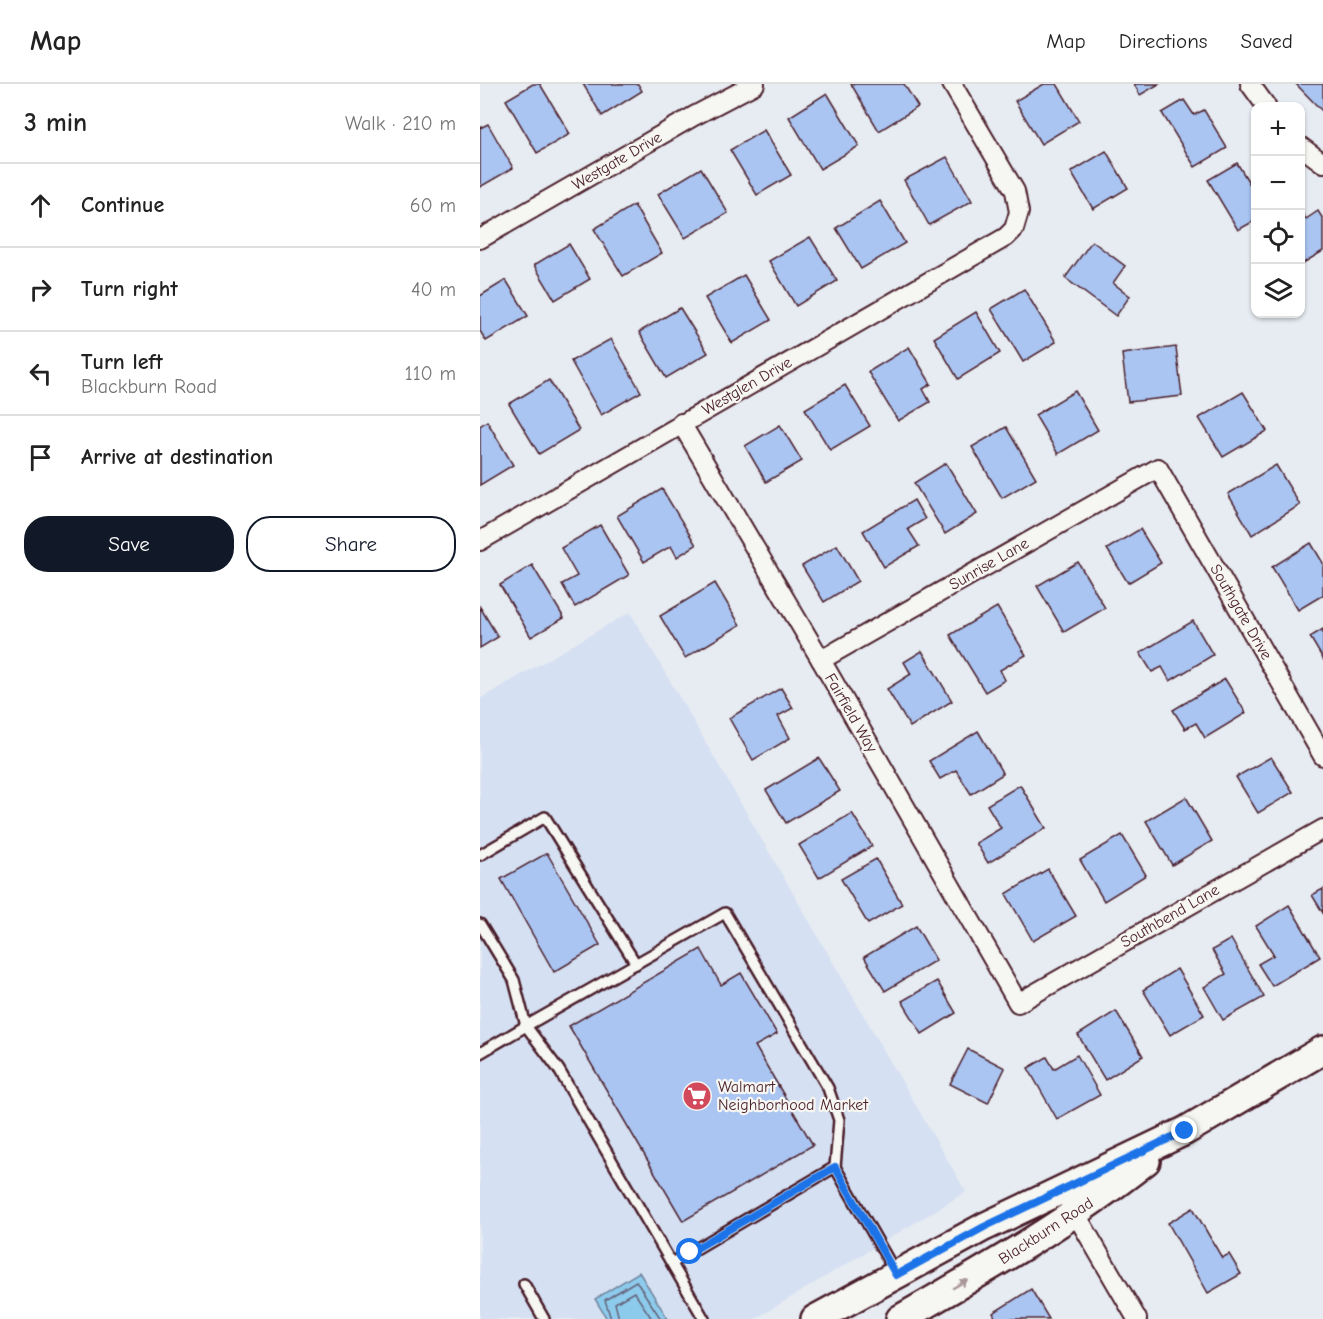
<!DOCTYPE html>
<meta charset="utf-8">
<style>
:root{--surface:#fff;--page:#f2f2f2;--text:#222;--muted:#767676;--line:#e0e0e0;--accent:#111827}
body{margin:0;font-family:"Comic Neue",sans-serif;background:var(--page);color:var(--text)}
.controls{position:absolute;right:18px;top:18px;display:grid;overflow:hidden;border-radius:12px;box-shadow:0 2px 4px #0004}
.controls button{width:54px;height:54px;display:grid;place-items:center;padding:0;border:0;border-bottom:2px solid var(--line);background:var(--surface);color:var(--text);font:30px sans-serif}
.stop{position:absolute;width:18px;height:18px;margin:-14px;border:4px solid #1a73e8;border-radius:50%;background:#fff}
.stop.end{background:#1a73e8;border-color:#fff;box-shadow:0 2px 6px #0008}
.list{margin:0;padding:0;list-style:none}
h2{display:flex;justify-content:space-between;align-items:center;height:78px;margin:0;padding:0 24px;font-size:26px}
h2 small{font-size:20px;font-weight:400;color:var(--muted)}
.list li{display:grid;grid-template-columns:39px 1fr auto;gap:18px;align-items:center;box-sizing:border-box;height:84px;padding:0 24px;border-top:2px solid var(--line)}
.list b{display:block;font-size:22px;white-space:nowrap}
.list p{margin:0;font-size:20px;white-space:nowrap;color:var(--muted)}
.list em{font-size:20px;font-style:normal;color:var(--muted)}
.actions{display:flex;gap:12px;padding:18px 24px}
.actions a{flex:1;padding:14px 0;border:2px solid var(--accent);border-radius:24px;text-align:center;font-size:21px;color:var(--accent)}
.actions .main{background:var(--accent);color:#fff}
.icon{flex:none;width:33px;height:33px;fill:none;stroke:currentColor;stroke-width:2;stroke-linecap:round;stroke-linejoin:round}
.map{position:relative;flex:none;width:843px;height:1235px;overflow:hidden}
header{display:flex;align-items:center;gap:36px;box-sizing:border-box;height:84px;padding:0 30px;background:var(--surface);border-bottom:2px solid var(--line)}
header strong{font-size:28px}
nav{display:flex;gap:33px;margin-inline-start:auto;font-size:21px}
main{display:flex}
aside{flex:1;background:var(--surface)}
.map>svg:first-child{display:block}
.built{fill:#d5e0f2}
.water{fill:#8dcbed;stroke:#72869f;stroke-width:1.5}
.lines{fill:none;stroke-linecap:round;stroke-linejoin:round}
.shore{stroke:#656479;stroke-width:1.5}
.building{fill:#aac5f2;stroke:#4a1f2b;stroke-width:1.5}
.lane-casing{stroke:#4a1f2b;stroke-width:14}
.street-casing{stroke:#4a1f2b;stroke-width:22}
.secondary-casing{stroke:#4a1f2b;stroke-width:32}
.lane{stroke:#f6f6f2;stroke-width:9}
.street{stroke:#f6f6f2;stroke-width:18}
.secondary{stroke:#f6f6f2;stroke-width:27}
.oneway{fill:#a99598}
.route{stroke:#1a73e8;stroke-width:8}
.labels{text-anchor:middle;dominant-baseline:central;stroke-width:4.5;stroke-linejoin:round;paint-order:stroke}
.street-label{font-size:16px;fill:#4a1f2b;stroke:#f6f6f2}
.poi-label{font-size:16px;fill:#4a1f2b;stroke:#f6f6f2;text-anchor:start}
</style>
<header>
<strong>Map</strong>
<nav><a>Map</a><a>Directions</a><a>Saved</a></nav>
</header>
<main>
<aside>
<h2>3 min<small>Walk · 210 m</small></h2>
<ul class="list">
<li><svg class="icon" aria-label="ahead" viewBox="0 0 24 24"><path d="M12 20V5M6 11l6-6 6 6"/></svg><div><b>Continue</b></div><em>60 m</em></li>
<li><svg class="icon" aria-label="right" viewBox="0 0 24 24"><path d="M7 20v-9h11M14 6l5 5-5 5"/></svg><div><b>Turn right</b></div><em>40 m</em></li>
<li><svg class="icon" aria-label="left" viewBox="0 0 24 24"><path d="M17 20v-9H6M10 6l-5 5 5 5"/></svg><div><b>Turn left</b><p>Blackburn Road</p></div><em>110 m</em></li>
<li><svg class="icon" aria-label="arrive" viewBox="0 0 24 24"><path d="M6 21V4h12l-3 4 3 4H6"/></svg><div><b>Arrive at destination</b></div></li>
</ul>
<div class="actions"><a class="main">Save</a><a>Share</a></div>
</aside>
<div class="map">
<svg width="843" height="1235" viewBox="0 0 843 1235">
<rect width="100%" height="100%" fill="#e7ecf2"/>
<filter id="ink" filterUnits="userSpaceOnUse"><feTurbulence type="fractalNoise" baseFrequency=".0167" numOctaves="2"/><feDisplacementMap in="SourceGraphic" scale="12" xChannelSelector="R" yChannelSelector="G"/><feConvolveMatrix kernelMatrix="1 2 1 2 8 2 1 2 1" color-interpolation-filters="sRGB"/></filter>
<g filter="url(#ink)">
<path class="built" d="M150,528L486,1108L275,1235H0V615Z"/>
<path class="water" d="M159,1188L188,1235H127L115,1215Z"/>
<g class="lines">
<g class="shore">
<path d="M131,1235L125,1216L156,1197L181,1235"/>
<path d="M139,1235L135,1219L154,1208L172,1235"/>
</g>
</g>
<g class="building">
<path d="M53,0H60L90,50L57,69L26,16Z"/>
<path d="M103,0H158L162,7L122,32Z"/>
<path d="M371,0H424L438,23L399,47Z"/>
<path d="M564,0H577L599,37L561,60L535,17Z"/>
<path d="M654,0H679L660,11Z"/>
<path d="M816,0H843V28Z"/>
<path d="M347,9L379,62L340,85L309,33Z"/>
<path d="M704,16L714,31L724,26L747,64L715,83L682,29Z"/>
<path d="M8,40L33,84L0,103V44Z"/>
<path d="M284,46L311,91L277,111L250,66Z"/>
<path d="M626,67L648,104L613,125L591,88Z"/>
<path d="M467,73L492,117L449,141L424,96Z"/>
<path d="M757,79L776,110V136L758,146L728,96Z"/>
<path d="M221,84L248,129L205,154L178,110Z"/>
<path d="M400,117L425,159L381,185L356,144Z"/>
<path d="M154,121L182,169L143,192L114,145Z"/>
<path d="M820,126L826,135L838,127L843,135V167L820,181Z"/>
<path d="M330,153L357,197L316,222L289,177Z"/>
<path d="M612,157L645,182L633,199L650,212L636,232L585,194Z"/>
<path d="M89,160L110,195L75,216L54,181Z"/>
<path d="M264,191L291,236L252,259L225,214Z"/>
<path d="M26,196L48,232L6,257L0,247V212Z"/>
<path d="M544,205L576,258L543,278L511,225Z"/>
<path d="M200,224L228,269L186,294L159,248Z"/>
<path d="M496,228L520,269L478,295L454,254Z"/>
<path d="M131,255L161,308L121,331L91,277Z"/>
<path d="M429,263L451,300L443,305L450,318L418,337L388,288Z"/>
<path d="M696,263L702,312L648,318L642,270Z"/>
<path d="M69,296L99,346L59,370L29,320Z"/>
<path d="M365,301L390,342L350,366L325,325Z"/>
<path d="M595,307L618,346L578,370L555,331Z"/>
<path d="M763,308L787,347L743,373L719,334Z"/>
<path d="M7,337L33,381L0,401V342Z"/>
<path d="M300,341L322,377L286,398L265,362Z"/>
<path d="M526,343L556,394L522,414L492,363Z"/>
<path d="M466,379L497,430L465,450L434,399Z"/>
<path d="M796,381L820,421L772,451L748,410Z"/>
<path d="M182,405L216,461L197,473L191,462L164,478L137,432Z"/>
<path d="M434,416L445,435L428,445L439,462L404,483L383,447Z"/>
<path d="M120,441L149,491L95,523L82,500L97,492L81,464Z"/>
<path d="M660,445L681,479L648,499L627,465Z"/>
<path d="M831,459L843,479V511L818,526L792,483Z"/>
<path d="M357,461L378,497L344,518L322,482Z"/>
<path d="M598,478L625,524L584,548L557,502Z"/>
<path d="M52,481L84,534L51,553L20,501Z"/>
<path d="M235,499L260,541L205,574L180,532Z"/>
<path d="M0,523L18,553L0,564Z"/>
<path d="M517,523L546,571L520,586L525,596L505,608L470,551Z"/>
<path d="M713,537L733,571L690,597L682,583L672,588L660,569Z"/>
<path d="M843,545V575L830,553Z"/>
<path d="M442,567L472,617L430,643L407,605L431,590L424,578Z"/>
<path d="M745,595L766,629L725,654L716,639L705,645L693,626Z"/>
<path d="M301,604L313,624L298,632L310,654L273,676L249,634Z"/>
<path d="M498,647L523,690L491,710L476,686L460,695L449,677Z"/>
<path d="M791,673L813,708L778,729L756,693Z"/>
<path d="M339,674L360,707L306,739L286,706Z"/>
<path d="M540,701L566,744L508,779L496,759L521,744L507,721Z"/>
<path d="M706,713L732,757L692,781L666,737Z"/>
<path d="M372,729L392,762L339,794L319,761Z"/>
<path d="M642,751L666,791L624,817L600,776Z"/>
<path d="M67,769L120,861L74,888L21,795Z"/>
<path d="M396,775L422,820L388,840L361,795Z"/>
<path d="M568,785L596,832L553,857L526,810Z"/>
<path d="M843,805V829L832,811Z"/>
<path d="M809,821L840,873L792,902L778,880L794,871L776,842Z"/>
<path d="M436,842L456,876L405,907L384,873Z"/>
<path d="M751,855L784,913L743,936L724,903L746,890L732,866Z"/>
<path d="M221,865L241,901L261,889L297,950L275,962L333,1061L203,1137L89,942Z"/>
<path d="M697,885L724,931L690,951L663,906Z"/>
<path d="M457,897L476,929L442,950L422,917Z"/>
<path d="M636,927L663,972L625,996L598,951Z"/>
<path d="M488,965L525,984L508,1019L470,1000Z"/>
<path d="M597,971L620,1011L577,1035L548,984L567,973L574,985Z"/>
<path d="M713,1124L742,1174L749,1170L761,1190L728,1209L688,1139Z"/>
<path d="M551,1205L569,1235H516L513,1229Z"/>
</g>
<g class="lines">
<g class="lane-casing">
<g id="lane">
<path d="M0,771L65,733L156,880"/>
<path d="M0,840L34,896L46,942L245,829L348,1004L359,1036L355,1083"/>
<path d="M0,969L46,942L79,986L224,1235"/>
<path d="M192,1179L355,1083L415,1188"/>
<path d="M44,1200L64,1235"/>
</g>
</g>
<g class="street-casing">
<g id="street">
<path d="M770,0L786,22"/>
<path d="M820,62L843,79"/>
<path d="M0,155L214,32L275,0"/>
<path d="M201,339L341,576L538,919L843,745"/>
<path d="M0,457L526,153L534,145L539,128L535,107L472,0"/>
<path d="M341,576L678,384L843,672"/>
<path d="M590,1120L657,1235"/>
</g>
</g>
<g class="secondary-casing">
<g id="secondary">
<path d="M335,1235L504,1143L705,1047L843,966"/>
<path d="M420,1235C505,1186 589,1138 666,1077"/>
</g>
</g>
<use href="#lane" class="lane"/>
<use href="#street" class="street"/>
<use href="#secondary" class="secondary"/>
</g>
<defs><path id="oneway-solid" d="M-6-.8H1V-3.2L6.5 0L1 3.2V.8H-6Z" transform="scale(1.5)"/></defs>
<use class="oneway" href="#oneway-solid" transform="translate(480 1200) rotate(-30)"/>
</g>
<g class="lines" filter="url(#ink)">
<path class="route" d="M210,1168L355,1083L416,1191L504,1143L705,1047"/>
</g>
<defs>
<g id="supermarket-disc" transform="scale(1.5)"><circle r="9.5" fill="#d1495b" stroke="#f6f6f2"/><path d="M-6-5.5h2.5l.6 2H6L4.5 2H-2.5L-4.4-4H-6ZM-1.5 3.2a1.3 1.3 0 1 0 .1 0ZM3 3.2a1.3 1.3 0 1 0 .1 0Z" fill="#fff"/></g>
</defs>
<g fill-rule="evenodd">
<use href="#supermarket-disc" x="217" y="1012"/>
</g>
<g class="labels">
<g class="street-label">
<text transform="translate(137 77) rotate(-30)">Westgate Drive</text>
<text transform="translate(267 302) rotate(-30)">Westglen Drive</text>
<text transform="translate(509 480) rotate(-30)">Sunrise Lane</text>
<text transform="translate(761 528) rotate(60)">Southgate Drive</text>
<text transform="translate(371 629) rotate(60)">Fairfield Way</text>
<text transform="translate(690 832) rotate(-30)">Southbend Lane</text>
<text transform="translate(566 1147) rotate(-33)">Blackburn Road</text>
</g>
<g class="poi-label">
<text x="238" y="1003">Walmart<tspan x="238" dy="18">Neighborhood Market</tspan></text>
</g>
</g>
</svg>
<div class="controls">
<button>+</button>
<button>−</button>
<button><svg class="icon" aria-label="locate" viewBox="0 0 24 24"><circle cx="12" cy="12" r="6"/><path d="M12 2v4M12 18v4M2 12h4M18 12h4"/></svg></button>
<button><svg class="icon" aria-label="layers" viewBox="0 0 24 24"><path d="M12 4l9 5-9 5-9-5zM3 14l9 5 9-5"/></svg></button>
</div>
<div class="stop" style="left:210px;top:1168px"></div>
<div class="stop end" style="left:705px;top:1047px"></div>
</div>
</main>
